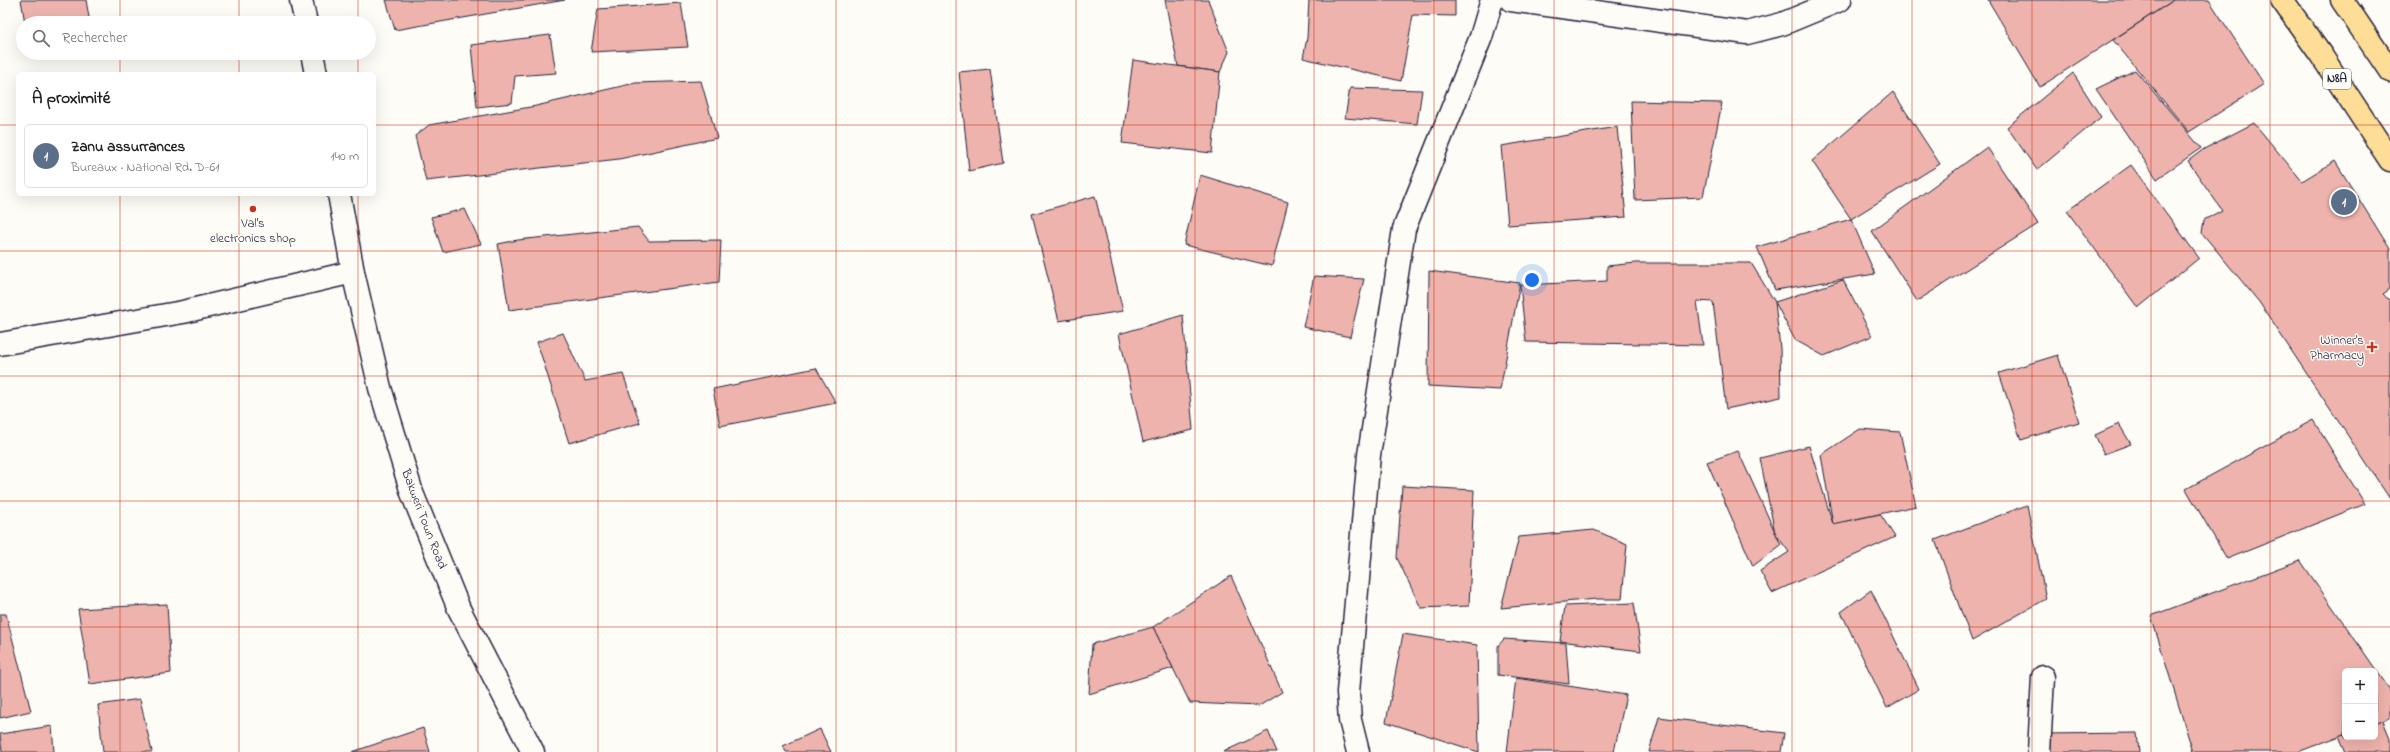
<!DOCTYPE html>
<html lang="fr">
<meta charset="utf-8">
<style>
:root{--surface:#fff;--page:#f2f2f2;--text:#202124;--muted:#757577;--line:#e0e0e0;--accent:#0f766e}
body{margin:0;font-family:"Indie Flower",sans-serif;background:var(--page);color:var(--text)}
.controls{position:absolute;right:12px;bottom:12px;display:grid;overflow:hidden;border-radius:6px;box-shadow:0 4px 16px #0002}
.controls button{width:36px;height:36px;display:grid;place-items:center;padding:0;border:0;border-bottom:1px solid var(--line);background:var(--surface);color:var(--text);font:20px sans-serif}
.you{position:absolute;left:1532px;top:280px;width:14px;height:14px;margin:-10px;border:3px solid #fff;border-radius:50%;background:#1a73e8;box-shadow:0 0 0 6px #1a73e833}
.badge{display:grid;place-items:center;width:26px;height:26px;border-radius:50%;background:var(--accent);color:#fff;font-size:13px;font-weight:700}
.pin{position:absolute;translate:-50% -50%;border:2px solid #fff;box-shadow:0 1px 4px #0006}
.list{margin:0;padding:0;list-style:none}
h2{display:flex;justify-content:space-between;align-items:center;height:52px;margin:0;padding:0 16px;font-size:17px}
h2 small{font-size:13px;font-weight:400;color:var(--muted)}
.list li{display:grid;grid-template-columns:26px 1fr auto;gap:12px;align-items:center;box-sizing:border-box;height:64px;margin:0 8px 8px;padding:0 8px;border:1px solid var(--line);border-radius:6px}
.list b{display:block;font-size:15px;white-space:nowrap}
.list p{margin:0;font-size:13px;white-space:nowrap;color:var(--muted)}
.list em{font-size:13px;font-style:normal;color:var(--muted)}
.icon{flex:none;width:22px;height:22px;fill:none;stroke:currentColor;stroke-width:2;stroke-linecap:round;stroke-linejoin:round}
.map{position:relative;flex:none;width:2390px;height:752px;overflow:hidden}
.search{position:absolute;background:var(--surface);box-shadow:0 4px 16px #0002;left:16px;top:16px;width:360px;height:44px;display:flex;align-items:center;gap:10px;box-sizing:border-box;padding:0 14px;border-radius:22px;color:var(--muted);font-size:15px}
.panel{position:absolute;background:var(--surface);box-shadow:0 4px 16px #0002;left:16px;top:72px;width:360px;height:124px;border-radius:6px}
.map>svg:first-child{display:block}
.building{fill:#eeb3ac;stroke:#22223b}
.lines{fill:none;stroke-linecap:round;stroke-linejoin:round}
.street-casing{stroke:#22223b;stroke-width:25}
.highway-casing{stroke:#22223b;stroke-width:25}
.street{stroke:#fdfcf7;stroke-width:22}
.highway{stroke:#fedd96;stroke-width:22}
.grid{fill:none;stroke:#c8321e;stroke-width:1;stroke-opacity:0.55}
.poi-dot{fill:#c8321e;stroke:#fdfcf7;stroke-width:1.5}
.labels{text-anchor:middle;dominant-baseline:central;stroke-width:3;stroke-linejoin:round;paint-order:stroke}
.shield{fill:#fdfcf7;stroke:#646373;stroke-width:1}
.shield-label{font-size:12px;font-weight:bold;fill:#22223b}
.poi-label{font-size:13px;fill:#22223b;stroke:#fdfcf7}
.street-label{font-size:13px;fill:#22223b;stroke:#fdfcf7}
</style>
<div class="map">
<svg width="2390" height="752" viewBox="0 0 2390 752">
<rect width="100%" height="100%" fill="#fdfcf7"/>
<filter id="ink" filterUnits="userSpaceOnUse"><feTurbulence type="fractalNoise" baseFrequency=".025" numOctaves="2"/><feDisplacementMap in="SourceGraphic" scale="8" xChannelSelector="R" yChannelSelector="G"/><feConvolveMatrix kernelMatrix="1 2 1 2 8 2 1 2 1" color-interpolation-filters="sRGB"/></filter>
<g filter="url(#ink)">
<g class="building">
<path d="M21,0H86L90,23H25Z"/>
<path d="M386,0H565L395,30Z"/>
<path d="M1165,0H1208L1229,52L1220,72L1178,66Z"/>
<path d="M1309,0H1455V16L1413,15L1401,81L1303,58L1307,38Z"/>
<path d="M1988,0H2174L2040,87Z"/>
<path d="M2174,0H2209L2264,84L2189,132L2113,40Z"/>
<path d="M681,3L688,47L591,52L598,9Z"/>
<path d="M550,35L556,73L515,76L512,103L477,107L471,45Z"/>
<path d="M1133,60L1220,72L1212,153L1122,143Z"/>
<path d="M990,69L1003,163L969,171L959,72Z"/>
<path d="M2135,70L2201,148L2157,179L2096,89Z"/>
<path d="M2073,73L2101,117L2037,170L2007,127Z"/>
<path d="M701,81L717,138L619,159L426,181L415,136L429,125L536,106L635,83Z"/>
<path d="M1350,88L1422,90L1417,124L1345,118Z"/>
<path d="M1893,92L1940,164L1851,219L1812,161Z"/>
<path d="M1631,101L1722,103L1703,197L1635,200Z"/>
<path d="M2254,123L2302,181L2335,161L2390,249V289L2383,294L2390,301V499L2259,302L2202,233L2204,220L2222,210L2188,161L2204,149Z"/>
<path d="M1617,127L1626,217L1508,225L1501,146Z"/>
<path d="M1987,147L2038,224L1917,301L1872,231Z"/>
<path d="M2131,165L2199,258L2138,308L2067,211Z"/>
<path d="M1200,175L1288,202L1272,266L1184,245Z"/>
<path d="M1095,196L1123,311L1059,321L1032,214Z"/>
<path d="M465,209L481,244L443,252L431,217Z"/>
<path d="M1851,219L1875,274L1775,290L1757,247Z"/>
<path d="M638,227L649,241L721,240L719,282L509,310L498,244L518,240Z"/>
<path d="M1636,263H1751L1775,302L1780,348L1781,397L1726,409L1713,302L1697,301L1703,345L1526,342L1520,285L1607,281V266Z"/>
<path d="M1429,271L1520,283L1500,390L1428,386Z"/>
<path d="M1314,276L1364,279L1350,337L1303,327Z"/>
<path d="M1843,280L1872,336L1824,356L1795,340L1775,302Z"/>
<path d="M1183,315L1193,430L1143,442L1119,334Z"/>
<path d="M563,333L585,381L623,374L640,423L569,443L537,342Z"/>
<path d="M2058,355L2079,422L2021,440L1999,373Z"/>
<path d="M816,368L836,403L720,426L713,389Z"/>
<path d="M2313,420L2365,504L2227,559L2186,489Z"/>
<path d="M2119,424L2131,444L2104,454L2095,435Z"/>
<path d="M1860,429L1900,432L1916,506L1833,524L1821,455Z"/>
<path d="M1809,446L1833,524L1880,514L1895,537L1772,593L1760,571L1789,552L1775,533L1760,458Z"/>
<path d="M1738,451L1781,545L1753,566L1707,462Z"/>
<path d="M1402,486L1474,490L1469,606L1421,608L1397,558Z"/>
<path d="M2027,505L2046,599L1972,641L1935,540Z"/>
<path d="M1594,530L1627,544L1622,599H1596L1501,608L1519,537Z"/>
<path d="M2300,560L2390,690V718L2375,724V671H2345V734L2298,752H2193L2151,616Z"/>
<path d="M1231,576L1282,692L1259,706L1190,703L1153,627Z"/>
<path d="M1871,590L1919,689L1887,708L1841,612Z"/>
<path d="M1634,603L1641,651L1560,641L1565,606Z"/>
<path d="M167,604L171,673L90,684L78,609Z"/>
<path d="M0,614H6L31,711L0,718Z"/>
<path d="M1153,627L1173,668L1089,694L1092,644Z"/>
<path d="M1403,634L1477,645L1479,752L1386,722Z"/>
<path d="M1504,639L1566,643L1569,684L1498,675V646Z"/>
<path d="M1516,678L1626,695L1614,752H1507Z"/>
<path d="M140,699L152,752H103L98,705Z"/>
<path d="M1659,717L1784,733L1781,752H1649Z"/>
<path d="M2383,721L2390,738V752H2346L2339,736L2345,734V737H2375V724Z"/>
<path d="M52,726L54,752H2L0,734Z"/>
<path d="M423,728L430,752H352Z"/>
<path d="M820,729L831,752H786L783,746Z"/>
<path d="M1268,731L1277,752H1223Z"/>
<path d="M2137,733L2139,752H2043L2040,734Z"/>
</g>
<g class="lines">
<g class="street-casing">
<g id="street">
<path d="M301,0L306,23"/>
<path d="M1511,0L1747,33L1782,24L1840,0"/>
<path d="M312,53L316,74"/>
<path d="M339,194L353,272L380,388L412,493L459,609L533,752"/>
<path d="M0,344L183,312L353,272"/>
<path d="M1358,752L1350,720L1348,692L1369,455L1404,229L1481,37L1492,0"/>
<path d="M2039,752L2043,677"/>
</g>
</g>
<g class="highway-casing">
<g id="highway">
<path d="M2282,0L2321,55L2390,160"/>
<path d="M2342,0L2390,71"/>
</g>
</g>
<use href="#street" class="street"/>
<use href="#highway" class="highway"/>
</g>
</g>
<path class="grid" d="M120,0V23M239,0V23M358,0V23M478,0V752M598,0V752M717,0V752M836,0V752M956,0V752M1076,0V752M1195,0V752M1314,0V752M1434,0V752M1554,0V752M1673,0V752M1792,0V752M1912,0V752M2032,0V752M2151,0V752M2270,0V752M120,53V74M239,53V74M358,53V74M0,125H18M374,125H2390M120,194V752M239,194V752M358,194V752M0,251H2390M0,376H2390M0,501H2390M0,627H2390"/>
<g class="poi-dot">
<circle cx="253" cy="209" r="4"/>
<path d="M2370 341h4v4h4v4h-4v4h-4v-4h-4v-4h4z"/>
</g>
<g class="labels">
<rect class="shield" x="2323" y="69" width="28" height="20" rx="3"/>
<g class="shield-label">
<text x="2337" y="79">N8A</text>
</g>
<g class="poi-label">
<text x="253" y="223">Val's<tspan x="253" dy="15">electronics shop</tspan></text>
<text x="2364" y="340" text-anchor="end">Winner's<tspan x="2364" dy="15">Pharmacy</tspan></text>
</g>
<g class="street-label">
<text transform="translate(424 519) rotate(69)">Bakweri Town Road</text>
</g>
</g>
</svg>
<div class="controls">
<button>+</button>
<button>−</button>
</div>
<div class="you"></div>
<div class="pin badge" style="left:2344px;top:202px;background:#5c6f8a">1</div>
<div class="search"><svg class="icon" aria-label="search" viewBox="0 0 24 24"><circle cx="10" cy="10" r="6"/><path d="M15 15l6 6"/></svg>Rechercher</div>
<section class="panel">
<h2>À proximité<small></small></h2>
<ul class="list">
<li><span class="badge" style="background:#5c6f8a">1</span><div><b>Zanu assurrances</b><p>Bureaux · National Rd. D-61</p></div><em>140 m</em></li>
</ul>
</section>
</div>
